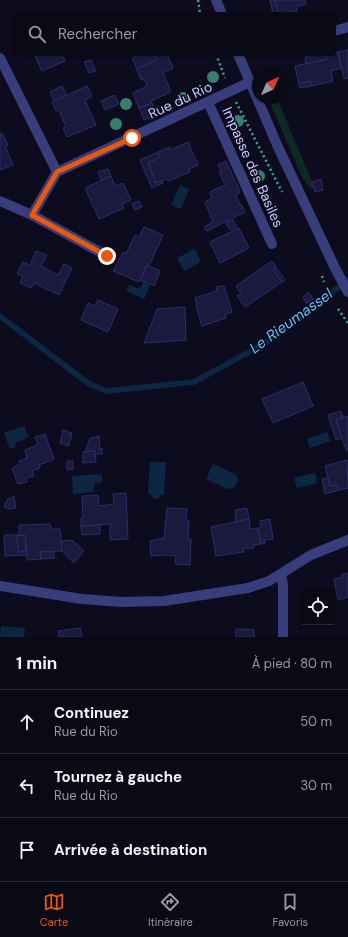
<!DOCTYPE html>
<html lang="fr">
<meta charset="utf-8">
<style>
:root{--surface:#0a0916;--page:#13121f;--text:#f1f3f6;--muted:#999aa1;--line:#2a2a35;--accent:#ea580c}
body{margin:0;font-family:"DM Sans",sans-serif;background:var(--page);color:var(--text)}
.controls{position:absolute;right:12px;bottom:12px;display:grid;overflow:hidden;border-radius:4px;box-shadow:0 1px 3px #0004}
.controls button{width:36px;height:36px;display:grid;place-items:center;padding:0;border:0;border-bottom:1px solid var(--line);background:var(--surface);color:var(--text);font:20px sans-serif}
.compass{position:absolute;left:252px;top:68px;width:36px;height:36px;border-radius:50%;background:var(--surface);box-shadow:0 1px 3px #0004;rotate:45deg}
.stop{position:absolute;width:12px;height:12px;margin:-9px;border:3px solid #ea580c;border-radius:50%;background:#fff}
.stop.end{background:#ea580c;border-color:#fff;box-shadow:0 1px 4px #0008}
.list{margin:0;padding:0;list-style:none}
h2{display:flex;justify-content:space-between;align-items:center;height:52px;margin:0;padding:0 16px;font-size:17px}
h2 small{font-size:13px;font-weight:400;color:var(--muted)}
.list li{display:grid;grid-template-columns:26px 1fr auto;gap:12px;align-items:center;box-sizing:border-box;height:64px;padding:0 16px;border-top:1px solid var(--line)}
.list b{display:block;font-size:15px;white-space:nowrap}
.list p{margin:0;font-size:13px;white-space:nowrap;color:var(--muted)}
.list em{font-size:13px;font-style:normal;color:var(--muted)}
.icon{flex:none;width:22px;height:22px;fill:none;stroke:currentColor;stroke-width:2;stroke-linecap:round;stroke-linejoin:round}
.map{position:relative;flex:none;width:348px;height:637px;overflow:hidden}
.search{position:absolute;background:var(--surface);box-shadow:0 1px 3px #0004;left:12px;right:12px;top:12px;height:44px;display:flex;align-items:center;gap:10px;box-sizing:border-box;padding:0 14px;border-radius:4px;color:var(--muted);font-size:15px}
.sheet{height:244px;background:var(--surface)}
nav{display:flex;justify-content:space-around;align-items:center;box-sizing:border-box;height:56px;border-top:1px solid var(--line);background:var(--surface);font-size:11px;color:var(--muted)}
nav a{display:grid;justify-items:center;gap:2px}
nav .on{color:var(--accent)}
.map>svg:first-child{display:block}
.green{fill:#102824}
.water{fill:#0d2742}
.lines{fill:none;stroke-linecap:round;stroke-linejoin:round}
.stream{stroke:#0d2742;stroke-width:5.5}
.building{fill:#1c193e;stroke:#312b6a}
.path{stroke:#30ad97;stroke-width:2.5;stroke-dasharray:2 3;stroke-linecap:butt}
.minor{stroke:#383d7c;stroke-width:10}
.tree{fill:#377e6c}
.route{stroke:#ea580c;stroke-width:5}
.labels{text-anchor:middle;dominant-baseline:central;stroke-width:3;stroke-linejoin:round;paint-order:stroke}
.street-label{font-size:14px;fill:#cbcafe;stroke:#0d0c1e}
.water-label{font-size:15px;font-style:italic;fill:#5bc3fc;stroke:#0d0c1e}
</style>
<div class="map">
<svg width="348" height="637" viewBox="0 0 348 637">
<rect width="100%" height="100%" fill="#0d0c1e"/>
<path class="green" d="M268,98H277L315,189L309,187L302,177Z"/>
<g class="water">
<path d="M180,185L189,189L181,209L171,205Z"/>
<path d="M195,249L201,262L184,271L177,258Z"/>
<path d="M143,282L150,286L144,299L126,291L129,285L137,288L141,287Z"/>
<path d="M24,426L29,437L15,443L16,447L10,449L4,433Z"/>
<path d="M327,432L331,441L310,448L307,439Z"/>
<path d="M150,462H166L164,495H161L158,499H155L151,496V494H148Z"/>
<path d="M213,464L235,474L238,479C237,485 234,489 228,489L206,479Z"/>
<path d="M315,473L317,483L297,488L294,478Z"/>
<path d="M102,474V482L95,483L94,486V492L73,494L72,476Z"/>
<path d="M1,626L25,628L24,637H0Z"/>
</g>
<g class="lines">
<path class="stream" d="M0,316L89,384L107,391L194,382L267,342L348,280"/>
</g>
<g class="building">
<path d="M270,0H275L279,14H273Z"/>
<path d="M275,0H305L306,4L296,7L297,11L279,14Z"/>
<path d="M348,50V78L344,79L338,52Z"/>
<path d="M338,52L341,68L331,71L333,81L311,86L310,81L299,84L295,66L327,59L326,55Z"/>
<path d="M34,54H62L65,61L42,71Z"/>
<path d="M142,54H154L157,60L137,69L132,58Z"/>
<path d="M154,54H167L173,68L163,73L171,92L151,101L152,103L139,108L133,93L147,86L144,79L141,80L137,69L157,60Z"/>
<path d="M320,54H326L327,59L306,64L305,57Z"/>
<path d="M91,60L96,71L89,73L84,62Z"/>
<path d="M310,81L311,86L300,88L299,84Z"/>
<path d="M62,86L67,96L54,101L50,92Z"/>
<path d="M87,86L92,96L85,100L96,125L67,137L63,128L66,127L59,110L56,111L52,102Z"/>
<path d="M115,95L119,104L105,110L101,101Z"/>
<path d="M152,103L156,115L144,120L139,108Z"/>
<path d="M2,133L8,145L5,146L13,165L0,170V134Z"/>
<path d="M188,142L198,165L189,169L190,172L168,181L167,179L156,183L148,163L160,157L158,152L170,147L171,150Z"/>
<path d="M158,152L160,157L148,163L156,183L162,181L163,183L152,188L140,160Z"/>
<path d="M226,161L240,192L236,195L240,205L241,204L245,212L207,231L204,227L213,222L205,202L212,198L210,192L225,185L219,172L222,171L218,165Z"/>
<path d="M108,169L111,176L101,180L98,172Z"/>
<path d="M111,176L115,186L123,183L131,200L122,204L124,208L99,219L85,188Z"/>
<path d="M321,179L323,190L315,192L312,182Z"/>
<path d="M139,201L142,207L135,210L132,204Z"/>
<path d="M233,220L237,227L230,230L226,223Z"/>
<path d="M144,227L163,235L149,266L147,265L139,282L113,271L123,252L126,254L135,235L139,237Z"/>
<path d="M239,228L249,248L220,263L210,242Z"/>
<path d="M36,251L47,255L41,266L58,275L64,264L72,268L59,295L34,283L31,288L20,283L23,277L17,274L23,262L30,265Z"/>
<path d="M272,261L276,267L273,269L282,282L245,307L237,296L241,294L236,286Z"/>
<path d="M147,265L160,271L154,286L140,280Z"/>
<path d="M276,267L285,280L282,282L273,269Z"/>
<path d="M224,286L232,312L225,314L226,318L202,326L196,306L197,305L195,298L217,291L216,287Z"/>
<path d="M309,292L313,299L307,304L303,297Z"/>
<path d="M98,300L118,309L108,332L81,320L88,303L95,306Z"/>
<path d="M185,307L186,340L144,343L157,309Z"/>
<path d="M303,382L313,406L273,423L262,399Z"/>
<path d="M341,411L343,417L336,420L342,438L336,440L328,415Z"/>
<path d="M348,416V450H346L336,420Z"/>
<path d="M63,430L72,433L69,446L60,443Z"/>
<path d="M45,434L54,459L39,465L40,468L32,471L34,476L26,478L27,482L18,484L12,468L20,464L19,461L27,458L25,450L38,445L35,437Z"/>
<path d="M99,436L100,449L102,448V454H95V451L85,452L90,438Z"/>
<path d="M95,451L96,462L83,463V452Z"/>
<path d="M347,460L348,488L339,490L337,485L330,486L325,466Z"/>
<path d="M67,461H73V469L67,470Z"/>
<path d="M328,478L330,486L337,485L339,490L325,494L322,479Z"/>
<path d="M126,493L128,539L110,540V524L81,526V518H83L82,496L98,495L99,506L114,504L113,494Z"/>
<path d="M14,496L16,508L9,509L4,507L7,500Z"/>
<path d="M167,508L187,509L186,520L189,521L188,539H191L190,565L175,564L176,556L164,555L151,556L150,541L164,538Z"/>
<path d="M247,508L249,519L236,522L235,510Z"/>
<path d="M249,519L250,529L258,528L261,544L253,545L254,548L243,549L244,552L216,556L211,527Z"/>
<path d="M270,519L273,539L264,540L265,543L261,544L258,528L261,527L260,521Z"/>
<path d="M50,524L51,529H60L62,551L40,552L41,559L27,560L25,535L19,536V525Z"/>
<path d="M100,525V534L82,535L81,526Z"/>
<path d="M4,535H19L17,536L18,552L26,551L27,555L5,556Z"/>
<path d="M25,535L26,551L18,552L17,536Z"/>
<path d="M72,540L84,551L74,563L62,551L61,541Z"/>
<path d="M40,552H54V558L41,559Z"/>
<path d="M348,573V597L338,600L334,579L343,577L342,574Z"/>
<path d="M80,628L82,637H59L58,631Z"/>
<path d="M236,629L254,630V637H236Z"/>
</g>
<g class="lines">
<g class="path">
<path d="M198,0L200,14"/>
<path d="M216,54L225,78"/>
<path d="M236,102L282,192"/>
<path d="M322,276L324,282"/>
<path d="M338,309L348,323"/>
</g>
<g class="minor">
<path d="M216,0L222,14"/>
<path d="M334,31L348,27"/>
<path d="M238,54L278,147L335,268L348,292"/>
<path d="M0,58L57,172"/>
<path d="M208,102L272,244"/>
<path d="M0,201L32,215L107,256"/>
<path d="M32,215L57,172L250,82"/>
<path d="M281,574L283,585V637"/>
<path d="M0,586L82,599L121,602L164,601L248,588L269,581L311,555L348,540"/>
</g>
</g>
<g class="tree">
<circle cx="213" cy="77" r="6"/>
<circle cx="183" cy="98" r="6"/>
<circle cx="126" cy="104" r="6"/>
<circle cx="238" cy="121" r="6"/>
<circle cx="116" cy="124" r="6"/>
<circle cx="259" cy="176" r="6"/>
</g>
<g class="lines">
<path class="route" d="M107,256L32,215L57,172L132,138"/>
</g>
<g class="labels">
<g class="street-label">
<text transform="translate(180 100) rotate(-25)">Rue du Rio</text>
<text transform="translate(253 167) rotate(66)">Impasse des Basiles</text>
</g>
<g class="water-label">
<text transform="translate(291 321) rotate(-36)">Le Rieumassel</text>
</g>
</g>
</svg>
<div class="controls">
<button><svg class="icon" aria-label="locate" viewBox="0 0 24 24"><circle cx="12" cy="12" r="6"/><path d="M12 2v4M12 18v4M2 12h4M18 12h4"/></svg></button>
</div>
<svg class="compass" viewBox="-18 -18 36 36"><path d="M0-13l5 13h-10z" fill="#e53935"/><path d="M0 13l5-13h-10z" fill="#999aa1"/></svg>
<div class="stop" style="left:132px;top:138px"></div>
<div class="stop end" style="left:107px;top:256px"></div>
<div class="search"><svg class="icon" aria-label="search" viewBox="0 0 24 24"><circle cx="10" cy="10" r="6"/><path d="M15 15l6 6"/></svg>Rechercher</div>
</div>
<section class="sheet">
<h2>1 min<small>À pied · 80 m</small></h2>
<ul class="list">
<li><svg class="icon" aria-label="ahead" viewBox="0 0 24 24"><path d="M12 20V5M6 11l6-6 6 6"/></svg><div><b>Continuez</b><p>Rue du Rio</p></div><em>50 m</em></li>
<li><svg class="icon" aria-label="left" viewBox="0 0 24 24"><path d="M17 20v-9H6M10 6l-5 5 5 5"/></svg><div><b>Tournez à gauche</b><p>Rue du Rio</p></div><em>30 m</em></li>
<li><svg class="icon" aria-label="arrive" viewBox="0 0 24 24"><path d="M6 21V4h12l-3 4 3 4H6"/></svg><div><b>Arrivée à destination</b></div></li>
</ul>
</section>
<nav>
<a class="on"><svg class="icon" aria-label="map" viewBox="0 0 24 24"><path d="M3 6l6-2 6 2 6-2v14l-6 2-6-2-6 2zM9 4v14M15 6v14"/></svg>Carte</a>
<a><svg class="icon" aria-label="directions" viewBox="0 0 24 24"><path d="M12 3l9 9-9 9-9-9zM9 14v-3h6M13 9l2 2-2 2"/></svg>Itinéraire</a>
<a><svg class="icon" aria-label="saved" viewBox="0 0 24 24"><path d="M7 4h10v16l-5-4-5 4z"/></svg>Favoris</a>
</nav>
